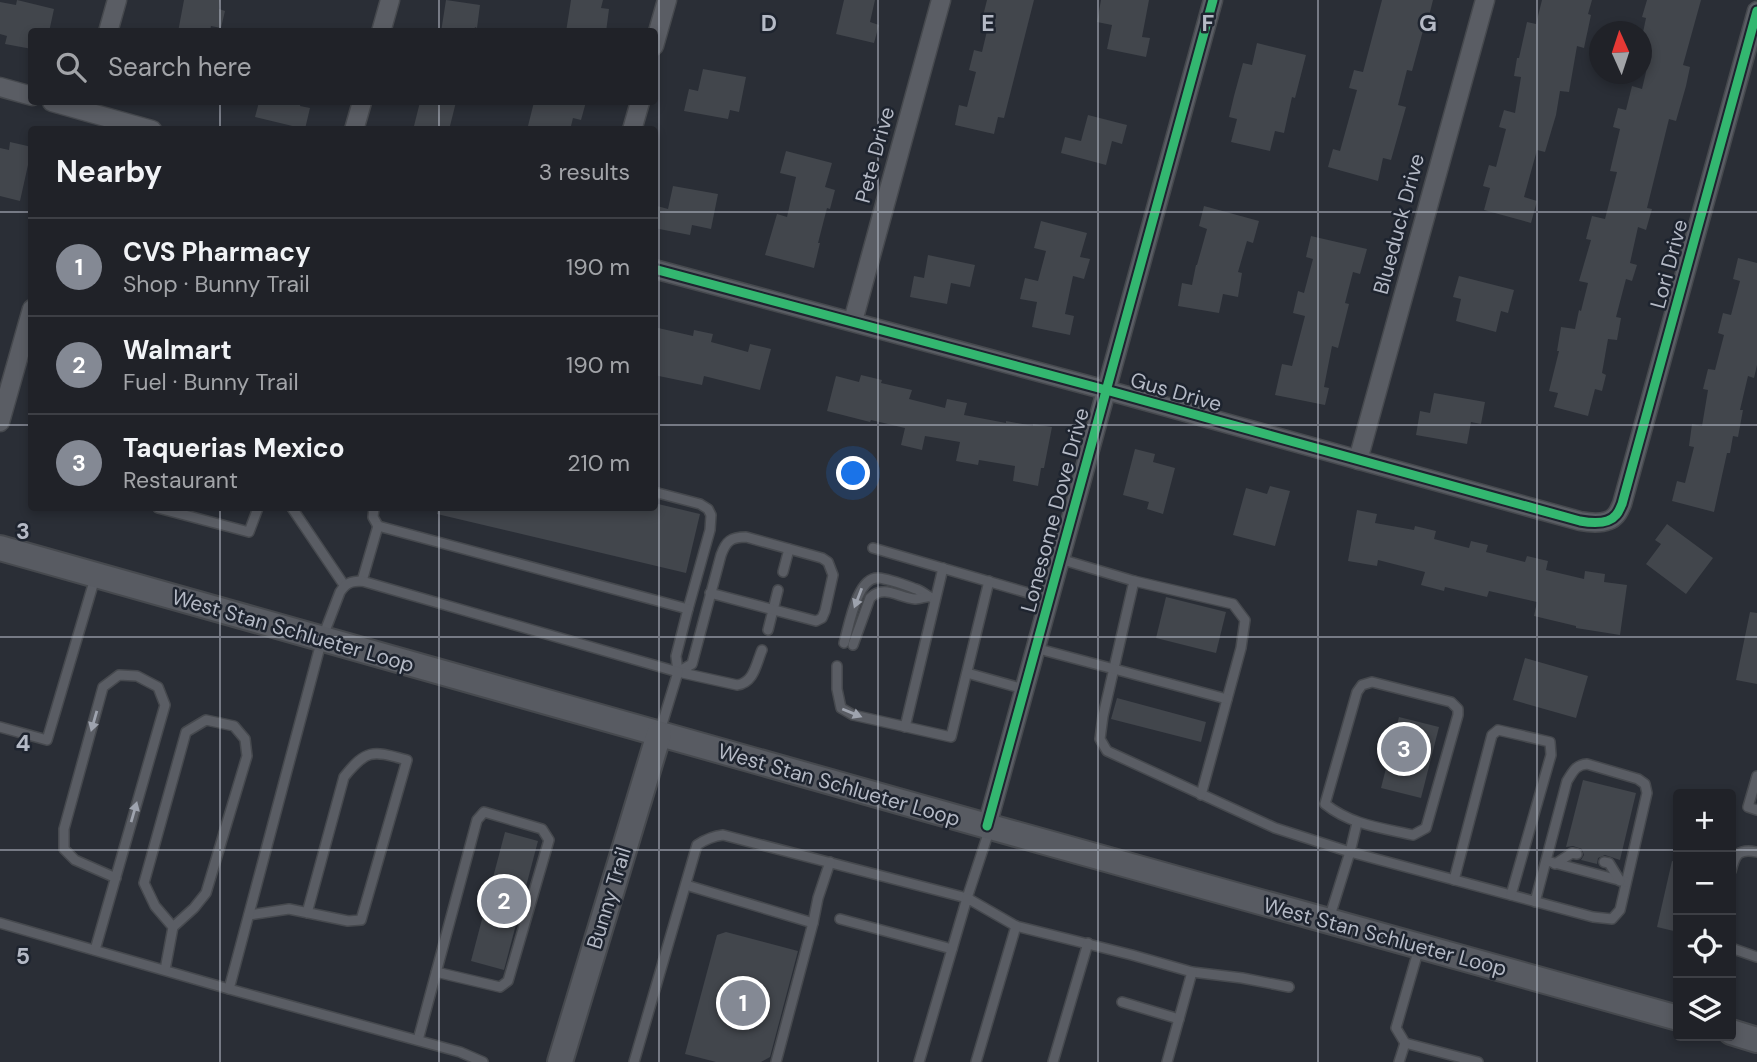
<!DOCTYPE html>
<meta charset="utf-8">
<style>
:root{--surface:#202228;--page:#2d2f34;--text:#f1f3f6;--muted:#a2a4a8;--line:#3d3f45;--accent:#848994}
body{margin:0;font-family:"DM Sans",sans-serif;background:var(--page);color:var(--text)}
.controls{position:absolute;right:21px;bottom:21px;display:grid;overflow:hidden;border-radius:7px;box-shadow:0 4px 10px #0003}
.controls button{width:63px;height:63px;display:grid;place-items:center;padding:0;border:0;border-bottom:2px solid var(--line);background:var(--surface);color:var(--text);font:35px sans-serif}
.compass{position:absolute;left:1589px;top:21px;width:63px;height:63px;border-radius:50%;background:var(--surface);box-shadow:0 4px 10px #0003;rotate:357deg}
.you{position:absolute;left:854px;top:474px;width:24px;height:24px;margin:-18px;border:5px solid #fff;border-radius:50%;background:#1a73e8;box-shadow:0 0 0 10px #1a73e833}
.badge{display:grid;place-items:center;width:46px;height:46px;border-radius:50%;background:var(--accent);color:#fff;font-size:23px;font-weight:700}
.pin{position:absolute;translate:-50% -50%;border:4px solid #fff;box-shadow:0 2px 7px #0006}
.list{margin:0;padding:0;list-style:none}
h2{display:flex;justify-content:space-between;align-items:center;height:91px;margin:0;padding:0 28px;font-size:30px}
h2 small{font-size:23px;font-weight:400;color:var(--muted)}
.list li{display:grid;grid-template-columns:46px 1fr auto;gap:21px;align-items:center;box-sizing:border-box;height:98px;padding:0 28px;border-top:2px solid var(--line)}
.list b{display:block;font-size:26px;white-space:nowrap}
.list p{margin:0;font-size:23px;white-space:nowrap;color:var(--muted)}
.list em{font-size:23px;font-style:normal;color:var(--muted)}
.icon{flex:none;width:38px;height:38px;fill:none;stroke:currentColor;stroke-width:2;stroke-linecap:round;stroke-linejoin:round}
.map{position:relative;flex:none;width:1757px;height:1062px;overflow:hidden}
.search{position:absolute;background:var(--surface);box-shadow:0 4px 10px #0003;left:28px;top:28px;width:630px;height:77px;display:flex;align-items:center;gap:18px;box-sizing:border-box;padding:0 24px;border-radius:7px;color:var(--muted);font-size:26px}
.panel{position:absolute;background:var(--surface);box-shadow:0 4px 10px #0003;left:28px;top:126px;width:630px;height:385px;border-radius:7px}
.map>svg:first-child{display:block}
.building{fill:#42464c}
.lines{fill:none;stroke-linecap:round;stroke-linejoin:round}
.lane-casing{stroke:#46494e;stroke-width:12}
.street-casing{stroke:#46494e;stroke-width:21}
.secondary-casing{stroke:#46494e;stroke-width:28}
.lane{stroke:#5a5d64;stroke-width:9}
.street{stroke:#5a5d64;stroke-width:18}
.secondary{stroke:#585b62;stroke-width:24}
.cycleway-casing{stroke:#1e242f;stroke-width:13}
.cycleway{stroke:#33b770;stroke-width:9}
.oneway{fill:#9ea3ae}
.grid{fill:none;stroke:#b5bac6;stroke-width:2;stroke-opacity:0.55}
.labels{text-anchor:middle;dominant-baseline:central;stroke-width:5;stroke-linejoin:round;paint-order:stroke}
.street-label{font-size:21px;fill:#b5bac6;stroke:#1e242f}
.grid-label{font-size:23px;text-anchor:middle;font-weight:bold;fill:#b5bac6;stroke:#1e242f;stroke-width:5;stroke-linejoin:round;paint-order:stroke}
</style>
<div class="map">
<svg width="1757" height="1062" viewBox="0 0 1757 1062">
<rect width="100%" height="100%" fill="#2a2e36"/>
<g class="building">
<path d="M17,0L54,9L49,32H32V49L5,44L7,36L0,34V2L16,5Z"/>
<path d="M184,0H220L219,9L225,11L221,28L211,26L210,32H178Z"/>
<path d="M446,0L480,5L477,28L475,27L474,32H441Z"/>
<path d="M571,0H603L601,8L609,9L606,32H566Z"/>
<path d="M844,0H875L870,22L879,25L874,43L836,34Z"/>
<path d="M987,0H1034L1004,118L998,117L994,134L955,125L959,105L967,107L976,72L969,70L974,50L982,52L990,18L983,16Z"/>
<path d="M1101,0H1149L1142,37L1150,38L1146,57L1107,49L1112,25L1097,22Z"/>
<path d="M1382,0H1433L1429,16H1427L1412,71L1407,70L1398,105L1406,107L1391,160L1383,158L1378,181L1328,167L1333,149L1340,151L1357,90L1349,88L1354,70L1363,72Z"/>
<path d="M1542,0H1592L1588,14L1591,15L1584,48L1577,46L1569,92L1560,91L1556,115L1545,152L1537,150L1524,197L1537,201L1531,223L1484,210L1490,188L1483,186L1489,165L1496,167L1506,129L1499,127L1504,110L1515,113L1521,77L1514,76L1517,58H1519L1527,22L1536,24Z"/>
<path d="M1647,0H1701L1683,65L1690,67L1686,86L1676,121L1669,119L1647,208L1652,209L1646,230L1638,227L1630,263L1637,265L1632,281L1626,279L1616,317L1621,318L1617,340L1608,339L1602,373L1606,375L1602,391L1595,389L1588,416L1554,407L1558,393L1549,391L1559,351H1557L1561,327L1575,329L1579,310L1581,311L1588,283L1579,281L1591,240L1586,239L1592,216L1605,219L1617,172L1610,171L1620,129L1613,127L1618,108L1626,110L1632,86L1642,89L1650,55L1642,53V37L1646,18L1642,17Z"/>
<path d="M1257,43L1306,55L1295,98L1292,97L1284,133L1275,131L1270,151L1231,142L1237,119L1229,117L1234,96L1243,63L1252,65Z"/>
<path d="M703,69L746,77L739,112L730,110L728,119L684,111L689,89L698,91Z"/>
<path d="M259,102H301L300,106L310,108L305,129L255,117Z"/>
<path d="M420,102H456L449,130H413Z"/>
<path d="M534,102H586L581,120L573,118L570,130H542L528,126Z"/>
<path d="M1088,115L1127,125L1122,144L1112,141L1106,165L1061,153L1065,137L1081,141Z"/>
<path d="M10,142L32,147L20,201L0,196V148L9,150Z"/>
<path d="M786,151L832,163L825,187L835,190L830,209L827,208L818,243H820L814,268L765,255L777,214L787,217L796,177L780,173Z"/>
<path d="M673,186L718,194L711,229L692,225L690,235L654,228L657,206L668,209Z"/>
<path d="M1204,206L1259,221L1253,243L1247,241L1238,272L1242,273L1238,297L1223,294L1219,313L1178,306L1182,283L1192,285L1196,265H1197L1207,229L1199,226Z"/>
<path d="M1041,221L1087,233L1080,257L1090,259L1084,279L1073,276L1065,314L1074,316L1070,335L1032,327L1037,302L1020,299L1025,278L1038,281L1046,251L1034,248Z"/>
<path d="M1311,236L1367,249L1360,274L1353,272L1345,303L1349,304L1338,348L1332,346L1324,387L1329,388L1325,405L1275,395L1282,364L1292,366L1305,316L1293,313L1298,291L1304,293L1313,259L1306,257Z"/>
<path d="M928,255L975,265L970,287L951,283L947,304L910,297L914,276L924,278Z"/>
<path d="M1738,258L1757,263V365L1754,378L1748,376L1740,410H1743L1738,437L1733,436L1730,453H1727L1714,512L1672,501L1677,481L1685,483L1694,447L1689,446L1692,424L1702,426L1708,390L1703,389L1708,369L1715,370L1724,335L1718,333L1723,313L1731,315L1740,281L1733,279Z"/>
<path d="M1459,276L1514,290L1508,313L1501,311L1496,332L1456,321L1461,299L1453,297Z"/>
<path d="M654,327L693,336L694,330L713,334L711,342L748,352L750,344L771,349L760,390L704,376L702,385L654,375Z"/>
<path d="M861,375L882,380L881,383L912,390L909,399L945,408L947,399L967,403L964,415L1006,423V421L1033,426V424L1052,427L1044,468H1041L1038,486L1013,481L1015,466L979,460L978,465L956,461L960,442L925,436L922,450L901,445L905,428L871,420L870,422L827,411L836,376L859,382Z"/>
<path d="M1434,393L1485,402L1481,424L1471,422L1467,444L1416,435L1420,411L1430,413Z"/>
<path d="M1135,449L1155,454L1153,462L1175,468L1163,514L1147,509L1149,502L1123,495Z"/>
<path d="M1270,486L1290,491L1275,546L1233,535L1246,488L1267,494Z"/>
<path d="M654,503L700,514L686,573L437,514L438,508H654Z"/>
<path d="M1357,510L1377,514L1375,523L1414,530L1415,526L1436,531L1434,539L1469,548L1471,541L1488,545L1486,552L1525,562L1527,556L1548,561L1546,570L1584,579L1585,571L1605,574L1604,582L1627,585L1620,635L1576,628V626L1534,616L1537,602L1489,591L1487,597L1445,587L1444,591L1421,585L1425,572L1378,560L1377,566L1348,561Z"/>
<path d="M1667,524L1713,558L1686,594L1646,564L1661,544L1655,540Z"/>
<path d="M1166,597L1226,612L1216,653L1156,638Z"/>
<path d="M1750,612L1757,613V684L1736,680Z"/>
<path d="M1525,658L1588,676L1576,718L1513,700Z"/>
<path d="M1117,698L1206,722L1201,742L1111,719Z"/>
<path d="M1399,717L1439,727L1421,798L1381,788Z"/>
<path d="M1583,780L1636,793L1620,860L1605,855L1598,858L1597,864L1581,860L1584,855L1582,849L1573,846L1566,847Z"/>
<path d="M505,832L538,841L504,970L471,961Z"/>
<path d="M1672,861L1678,862V932L1657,927Z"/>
<path d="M726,932L798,951L770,1057L761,1062H716L685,1054L717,935Z"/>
</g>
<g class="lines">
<g class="lane-casing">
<g id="lane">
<path d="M654,492L700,504L708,509L711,515L710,530L688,609"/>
<path d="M158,508L249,532L258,508"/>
<path d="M292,508L344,585"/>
<path d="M374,508L373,517L378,526"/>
<path d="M873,548L1049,599"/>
<path d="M1060,559L1134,581L1103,716L1100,739L1107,751L1275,828L1350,852L1329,919"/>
<path d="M783,572L789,549"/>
<path d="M362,581L378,526L688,609L676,656L678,672"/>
<path d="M1134,581L1233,604L1245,620L1241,648L1201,795"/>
<path d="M768,630L778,590"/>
<path d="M844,643C849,626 857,577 878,578C890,579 905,585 916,589C923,591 927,597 935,599"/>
<path d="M853,645L870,598C884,584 899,598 915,599C917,599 925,597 927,597"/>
<path d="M1035,648L1227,699"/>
<path d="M837,666V689L841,708L853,715L951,737L989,581"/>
<path d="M678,672L692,664L721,555C726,541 731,537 746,537L822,558L828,562L833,575L825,611L822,618L816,621L710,593"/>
<path d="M678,672L737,685C754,683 756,664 762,650"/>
<path d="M967,673L1024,689"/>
<path d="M1372,682L1451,702L1458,709V715L1426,828L1413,835C1382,828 1351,825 1325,804L1357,692L1362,685Z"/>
<path d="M0,727L47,740L95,578"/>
<path d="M905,727L943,568"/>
<path d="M1757,776L1748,807L1757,810"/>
<path d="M1357,823L1350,852L1593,917L1612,919L1620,910L1647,793L1645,784L1638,779L1587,764C1575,765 1573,772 1567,781L1535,902"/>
<path d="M1547,861L1626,882"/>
<path d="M1604,862L1609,863L1620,881"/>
<path d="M1555,864L1572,853L1577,854"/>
<path d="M1731,871C1735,855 1738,848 1757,852"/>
<path d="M1454,880L1492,735L1498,730L1550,742L1551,755L1511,895"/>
<path d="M686,885L813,923"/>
<path d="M249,915L289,909L348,921L361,920L407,760C373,751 367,748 344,777L307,913"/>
<path d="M840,919L952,949"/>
<path d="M0,923L229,989"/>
<path d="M1016,926L1132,955L1192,972L1242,978L1289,987"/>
<path d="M1419,948L1396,1028L1405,1043L1478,1062"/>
<path d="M1731,948L1757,957"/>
<path d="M95,950L165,705L158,687L137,676L119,675L103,687L64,829V849L75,860L116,878"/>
<path d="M165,970L173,927L194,908L206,893L247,756L245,739L234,726L206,720L186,732L144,883L155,906L173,927"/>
<path d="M1122,1002L1179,1019"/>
<path d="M418,1040L477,820L484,812L542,829L549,840L508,981L500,987L436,972"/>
<path d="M483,1062L460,1052L229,989L322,639L340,592C346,583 351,581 362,581L678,672L660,731"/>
<path d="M634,1062L697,845C706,839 713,836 723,835L967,898L990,828"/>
<path d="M776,1062L813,923L818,898L830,862"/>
<path d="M919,1062L967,898L1016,926L976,1062"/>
<path d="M1053,1062L1088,943"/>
<path d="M1167,1062L1192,972"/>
<path d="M1399,1062L1405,1043"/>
</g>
</g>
<g class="street-casing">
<g id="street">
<path d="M108,32L117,0"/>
<path d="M381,32L390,0"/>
<path d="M654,46L667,0"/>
<path d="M0,87L32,96"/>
<path d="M52,102L152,130"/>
<path d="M354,130L362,102"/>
<path d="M632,130L640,102"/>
<path d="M654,269L1106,390L1580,521C1591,523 1608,525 1616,515C1619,512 1620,508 1622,504L1757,11"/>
<path d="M853,321L941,0"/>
<path d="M0,422L32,309"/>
<path d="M1358,460L1485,0"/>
<path d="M987,826L1213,0"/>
</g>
</g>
<g class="secondary-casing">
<g id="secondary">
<path d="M0,548L987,826L1678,1018"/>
<path d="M1731,1032L1757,1040"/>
<path d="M560,1062L659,734"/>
</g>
</g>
<use href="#lane" class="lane"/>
<use href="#street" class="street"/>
<use href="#secondary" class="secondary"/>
<g class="cycleway-casing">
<g id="cycleway">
<path d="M654,269L1106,390L1580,521C1591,523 1608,525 1616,515C1619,512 1620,508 1622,504L1757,11"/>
<path d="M987,826L1213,0"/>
</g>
</g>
<use href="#cycleway" class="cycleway"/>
</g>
<defs><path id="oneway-solid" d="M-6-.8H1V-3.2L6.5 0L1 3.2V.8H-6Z" transform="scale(1.75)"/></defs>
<g class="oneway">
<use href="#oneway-solid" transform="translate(858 598) rotate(111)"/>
<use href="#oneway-solid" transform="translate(852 713) rotate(22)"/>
<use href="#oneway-solid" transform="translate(94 721) rotate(106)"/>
<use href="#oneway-solid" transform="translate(134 812) rotate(-74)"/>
</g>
<path class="grid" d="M220,0V32M439,0V32M659,0V1062M878,0V1062M1098,0V1062M1318,0V1062M1537,0V1062M220,102V130M439,102V130M0,212H32M654,212H1757M0,425H32M654,425H1757M220,508V1062M439,508V1062M0,637H1757M0,850H1678M1731,850H1757"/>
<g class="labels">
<g class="street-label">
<text transform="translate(875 155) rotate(-75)">Pete Drive</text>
<text transform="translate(1399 224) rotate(-75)">Blueduck Drive</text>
<text transform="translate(1669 264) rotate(-75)">Lori Drive</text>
<text transform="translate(1176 392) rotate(16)">Gus Drive</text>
<text transform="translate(1055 510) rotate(-75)">Lonesome Dove Drive</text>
<text transform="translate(293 631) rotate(16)">West Stan Schlueter Loop</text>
<text transform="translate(839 785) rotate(16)">West Stan Schlueter Loop</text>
<text transform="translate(609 898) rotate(-73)">Bunny Trail</text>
<text transform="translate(1385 937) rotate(15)">West Stan Schlueter Loop</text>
</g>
</g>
<g class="grid-label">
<text x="769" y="31">D</text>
<text x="988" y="31">E</text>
<text x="1208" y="31">F</text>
<text x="1428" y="31">G</text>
<text x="23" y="539">3</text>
<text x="23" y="751">4</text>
<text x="23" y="964">5</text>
</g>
</svg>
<div class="controls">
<button>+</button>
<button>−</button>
<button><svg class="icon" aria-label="locate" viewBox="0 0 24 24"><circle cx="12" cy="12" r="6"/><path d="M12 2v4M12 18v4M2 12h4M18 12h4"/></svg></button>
<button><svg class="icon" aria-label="layers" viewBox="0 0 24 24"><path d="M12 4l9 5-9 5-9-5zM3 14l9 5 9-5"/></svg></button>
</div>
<svg class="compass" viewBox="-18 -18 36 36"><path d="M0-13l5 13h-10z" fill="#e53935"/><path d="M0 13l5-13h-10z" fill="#a2a4a8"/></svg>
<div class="you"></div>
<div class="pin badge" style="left:743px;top:1003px">1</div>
<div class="pin badge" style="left:504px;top:901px">2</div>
<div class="pin badge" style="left:1404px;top:749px">3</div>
<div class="search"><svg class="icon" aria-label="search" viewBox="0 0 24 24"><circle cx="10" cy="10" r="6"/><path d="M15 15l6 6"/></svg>Search here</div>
<section class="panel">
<h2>Nearby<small>3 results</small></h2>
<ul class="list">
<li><span class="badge">1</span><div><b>CVS Pharmacy</b><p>Shop · Bunny Trail</p></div><em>190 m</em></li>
<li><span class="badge">2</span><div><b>Walmart</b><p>Fuel · Bunny Trail</p></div><em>190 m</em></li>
<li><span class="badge">3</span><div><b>Taquerias Mexico</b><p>Restaurant</p></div><em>210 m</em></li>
</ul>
</section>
</div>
